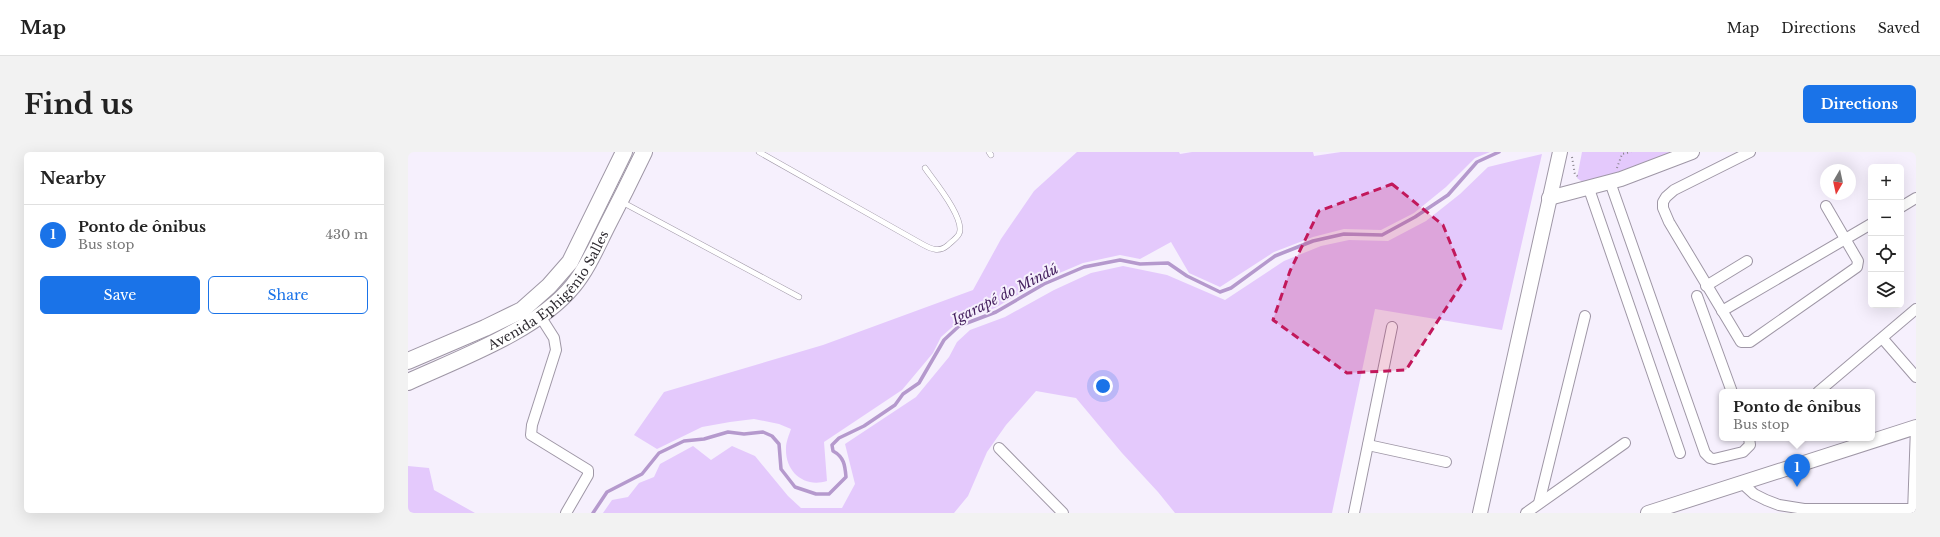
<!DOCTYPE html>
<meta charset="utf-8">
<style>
:root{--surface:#fff;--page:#f2f2f2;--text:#222;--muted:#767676;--line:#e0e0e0;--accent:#1a73e8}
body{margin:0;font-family:"Libre Baskerville",serif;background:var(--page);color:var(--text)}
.controls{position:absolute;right:12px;top:12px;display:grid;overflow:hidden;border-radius:6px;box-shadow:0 4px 16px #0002}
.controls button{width:36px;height:36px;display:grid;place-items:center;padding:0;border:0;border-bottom:1px solid var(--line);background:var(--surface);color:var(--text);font:20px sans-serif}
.compass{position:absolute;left:1412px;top:12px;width:36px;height:36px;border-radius:50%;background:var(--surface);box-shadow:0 4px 16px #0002;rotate:189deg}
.you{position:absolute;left:695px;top:234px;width:14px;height:14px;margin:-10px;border:3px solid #fff;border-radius:50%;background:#1a73e8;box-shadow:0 0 0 6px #1a73e833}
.badge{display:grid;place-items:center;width:26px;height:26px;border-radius:50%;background:var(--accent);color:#fff;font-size:13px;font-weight:700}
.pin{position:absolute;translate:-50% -33px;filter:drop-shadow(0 1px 2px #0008)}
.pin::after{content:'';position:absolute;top:21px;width:14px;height:12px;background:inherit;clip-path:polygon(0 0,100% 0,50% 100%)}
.popup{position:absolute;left:1311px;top:237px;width:156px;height:52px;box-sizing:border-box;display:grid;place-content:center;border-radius:6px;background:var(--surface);filter:drop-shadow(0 1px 3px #0005);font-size:13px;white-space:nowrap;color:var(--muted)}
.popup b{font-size:15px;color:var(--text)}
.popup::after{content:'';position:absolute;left:50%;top:100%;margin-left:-8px;border:8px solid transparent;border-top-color:var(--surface)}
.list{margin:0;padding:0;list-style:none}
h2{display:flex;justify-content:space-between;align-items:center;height:52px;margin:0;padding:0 16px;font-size:17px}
h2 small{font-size:13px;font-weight:400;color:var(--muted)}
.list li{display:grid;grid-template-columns:26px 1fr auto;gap:12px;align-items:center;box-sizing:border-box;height:60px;padding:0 16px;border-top:1px solid var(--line)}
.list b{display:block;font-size:15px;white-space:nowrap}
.list p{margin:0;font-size:13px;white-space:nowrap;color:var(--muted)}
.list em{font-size:13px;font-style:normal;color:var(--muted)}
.actions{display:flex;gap:8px;padding:12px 16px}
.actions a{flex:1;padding:9px 0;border:1px solid var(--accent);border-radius:6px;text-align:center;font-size:14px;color:var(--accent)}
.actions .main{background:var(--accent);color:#fff}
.icon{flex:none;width:22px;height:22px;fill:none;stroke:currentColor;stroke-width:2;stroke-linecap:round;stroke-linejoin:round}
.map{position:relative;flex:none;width:1508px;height:361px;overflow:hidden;border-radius:6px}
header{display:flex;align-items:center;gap:24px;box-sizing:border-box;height:56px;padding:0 20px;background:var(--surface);border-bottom:1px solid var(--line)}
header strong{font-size:19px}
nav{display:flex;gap:22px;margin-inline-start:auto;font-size:14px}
.intro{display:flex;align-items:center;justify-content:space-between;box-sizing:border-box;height:96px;padding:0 24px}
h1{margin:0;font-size:28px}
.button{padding:10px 18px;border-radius:6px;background:var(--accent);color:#fff;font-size:14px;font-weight:700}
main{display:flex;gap:24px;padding:0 24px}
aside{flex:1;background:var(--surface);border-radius:6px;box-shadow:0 4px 16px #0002}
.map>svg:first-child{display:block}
.green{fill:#e4c9fc}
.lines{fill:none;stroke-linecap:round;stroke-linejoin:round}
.stream{stroke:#b599cd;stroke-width:3.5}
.lane-casing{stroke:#9f97a6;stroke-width:6}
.street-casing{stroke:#9f97a6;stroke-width:12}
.secondary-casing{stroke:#9f97a6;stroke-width:16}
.primary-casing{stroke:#9f97a6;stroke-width:18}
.path{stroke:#88848d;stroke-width:2;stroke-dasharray:1 3;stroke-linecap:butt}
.lane{stroke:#fff;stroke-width:5}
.street{stroke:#fff;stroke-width:10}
.secondary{stroke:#fff;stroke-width:14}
.primary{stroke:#fff;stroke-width:16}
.marked{fill:#c2185b;fill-opacity:0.2;stroke:#c2185b;stroke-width:3;stroke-dasharray:8 5;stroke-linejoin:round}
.labels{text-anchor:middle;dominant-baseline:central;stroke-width:4;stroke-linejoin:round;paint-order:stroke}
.street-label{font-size:13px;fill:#2e2b31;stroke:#f6f0fd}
.water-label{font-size:14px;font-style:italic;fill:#431e5d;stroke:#f6f0fd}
</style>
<header>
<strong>Map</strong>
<nav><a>Map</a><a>Directions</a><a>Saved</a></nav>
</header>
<div class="intro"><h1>Find us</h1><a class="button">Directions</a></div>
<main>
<aside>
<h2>Nearby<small></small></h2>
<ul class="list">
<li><span class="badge">1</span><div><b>Ponto de ônibus</b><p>Bus stop</p></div><em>430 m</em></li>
</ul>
<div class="actions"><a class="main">Save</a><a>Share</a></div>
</aside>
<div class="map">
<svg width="1508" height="361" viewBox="0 0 1508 361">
<rect width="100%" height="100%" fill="#f6f0fd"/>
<g class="green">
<path d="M669,0H771L772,2L784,0H905L906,4L933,0H1082L1067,6L1038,35L1006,61L973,78L936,77L905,85L866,100L812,135L781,121L763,90L732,107L712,103L675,111L635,128L587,156L550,170L533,185L525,201L494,238L416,290L419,329C396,336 377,320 378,296C378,290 381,283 383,277L371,272L346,267L322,270L294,275L249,297L226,283L256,240L415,193L565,138L593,87L626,39Z"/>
<path d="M1174,0H1271L1177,32L1169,26Z"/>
<path d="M1134,2L1094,178L967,157L924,361H767L750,340L714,301L668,246L628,239L598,273L579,300L560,344L546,361H195L204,348L220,345L231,331L246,325L252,312L285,294L303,308L324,294L347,304L380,344L393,356H434L447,332L437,292L508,245L541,205L549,190L562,178L597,165L646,138L683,121L715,114L759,123L817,148L876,109L913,94L941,88L980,89L1018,69L1052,42L1080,15Z"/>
<path d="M0,314L21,316L26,338L67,361H0Z"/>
</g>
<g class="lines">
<path class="stream" d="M185,361L199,340L234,322L251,301L276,289L296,287L320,280L336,282L355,280L364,284L371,292L373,317L387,335L408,342H421L438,325C437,313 436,305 425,299L424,293L431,286L456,274L487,253L495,242L511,231L536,188L551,174L588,160L636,132L676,115L712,108L732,112L760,111L779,124L812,140L823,136L867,104L905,89L936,82L974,83L1007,65L1040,43L1069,10L1091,0"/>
<g class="lane-casing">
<g id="lane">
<path d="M351,0L514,92C523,97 531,101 540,93C543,90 549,86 551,82C558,67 526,29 517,16"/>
<path d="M581,0L583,3"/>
<path d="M214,50L391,145"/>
</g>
</g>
<g class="street-casing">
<g id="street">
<path d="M1342,0L1266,38L1258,45L1255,50V56L1261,70L1333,190H1342L1449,115L1450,109L1418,54"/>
<path d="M1202,30L1297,301L1302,306L1306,307L1335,300L1342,293L1341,286"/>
<path d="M1181,37L1272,301"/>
<path d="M1493,55L1508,46"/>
<path d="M1298,134L1339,109"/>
<path d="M1289,144L1324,240"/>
<path d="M1314,159L1463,72"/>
<path d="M132,164L146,186L148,198L124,273L123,283L180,318V323L158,361"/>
<path d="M1475,187L1508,225"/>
<path d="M1410,240L1508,157"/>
<path d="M960,293L1038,310"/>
<path d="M591,296L655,361"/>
<path d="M1335,332L1346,342L1358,348L1371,353L1396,357H1505"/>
<path d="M1131,351L1177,164"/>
<path d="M946,361L984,175"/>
<path d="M1118,361L1217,291"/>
<path d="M1505,361L1508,275"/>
</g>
</g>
<g class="secondary-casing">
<g id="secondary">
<path d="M1141,46L1213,27L1284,0"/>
<path d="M1072,361L1152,0"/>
<path d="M1240,361L1508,275"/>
</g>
</g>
<g class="primary-casing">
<g id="primary">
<path d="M0,209L77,176L114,158L141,134L162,110L216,0"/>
<path id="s1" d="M0,230C52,206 128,179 165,134C179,117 188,96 198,76C211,51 224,25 236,0"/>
</g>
</g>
<g class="path">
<path d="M1164,5L1167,23L1172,25"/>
<path d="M1209,16L1214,2L1223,0"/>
</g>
<use href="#lane" class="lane"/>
<use href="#street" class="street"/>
<use href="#secondary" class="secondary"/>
<use href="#primary" class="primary"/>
</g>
<path class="marked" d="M984,32L1035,73L1057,127L998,218L939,221L865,168L882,119L911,59Z"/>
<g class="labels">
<g class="street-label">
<text stroke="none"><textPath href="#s1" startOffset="172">Avenida Ephigênio Salles</textPath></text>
</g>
<g class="water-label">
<text transform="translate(597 142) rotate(-27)">Igarapé do Mindú</text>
</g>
</g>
</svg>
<div class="controls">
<button>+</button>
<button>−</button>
<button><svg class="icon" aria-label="locate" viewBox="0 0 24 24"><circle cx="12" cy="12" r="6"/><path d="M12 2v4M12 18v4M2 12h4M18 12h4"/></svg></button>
<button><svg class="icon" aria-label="layers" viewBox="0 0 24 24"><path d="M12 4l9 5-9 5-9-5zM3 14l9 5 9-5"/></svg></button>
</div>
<svg class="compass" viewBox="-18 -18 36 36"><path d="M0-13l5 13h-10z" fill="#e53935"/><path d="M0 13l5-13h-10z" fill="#767676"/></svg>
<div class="you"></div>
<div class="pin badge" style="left:1389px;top:335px">1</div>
<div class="popup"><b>Ponto de ônibus</b>Bus stop</div>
</div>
</main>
